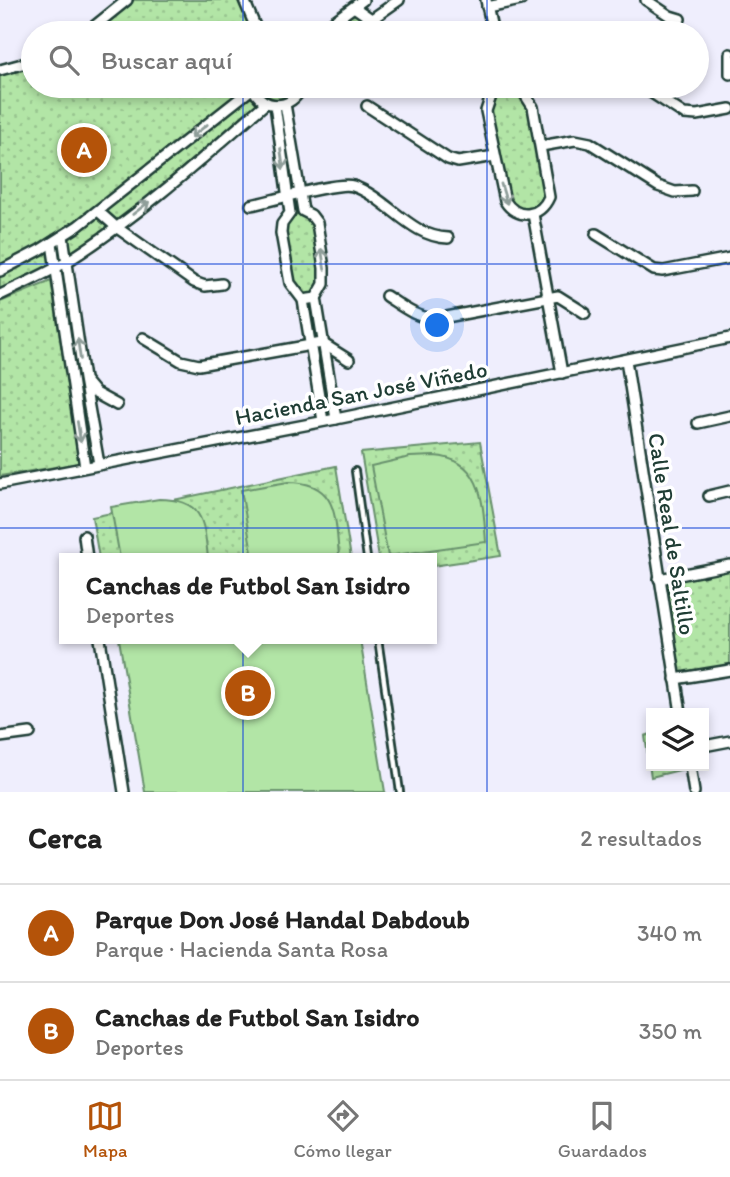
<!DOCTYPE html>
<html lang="es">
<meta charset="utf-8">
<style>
:root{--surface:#fff;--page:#f2f2f2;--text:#222;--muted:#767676;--line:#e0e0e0;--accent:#b45309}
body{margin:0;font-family:Itim,sans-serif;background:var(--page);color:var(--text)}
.controls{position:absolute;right:21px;bottom:21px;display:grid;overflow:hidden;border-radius:0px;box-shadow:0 4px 10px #0003}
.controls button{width:63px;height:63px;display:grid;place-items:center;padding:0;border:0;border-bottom:2px solid var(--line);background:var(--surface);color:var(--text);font:35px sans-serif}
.you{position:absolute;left:438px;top:326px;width:24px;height:24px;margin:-18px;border:5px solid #fff;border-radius:50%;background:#1a73e8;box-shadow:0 0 0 10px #1a73e833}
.badge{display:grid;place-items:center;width:46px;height:46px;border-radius:50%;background:var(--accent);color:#fff;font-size:23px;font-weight:700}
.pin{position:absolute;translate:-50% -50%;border:4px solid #fff;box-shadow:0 2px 7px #0006}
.popup{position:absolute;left:59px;top:553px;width:378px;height:91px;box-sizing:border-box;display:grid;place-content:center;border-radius:0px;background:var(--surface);filter:drop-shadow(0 2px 5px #0005);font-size:23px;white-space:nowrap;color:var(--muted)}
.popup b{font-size:26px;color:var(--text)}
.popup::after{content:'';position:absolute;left:50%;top:100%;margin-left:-14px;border:14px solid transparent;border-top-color:var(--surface)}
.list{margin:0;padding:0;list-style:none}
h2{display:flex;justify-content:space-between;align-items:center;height:91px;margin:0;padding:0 28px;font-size:30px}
h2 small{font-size:23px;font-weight:400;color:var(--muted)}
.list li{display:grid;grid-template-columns:46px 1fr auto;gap:21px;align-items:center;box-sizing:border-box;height:98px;padding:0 28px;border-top:2px solid var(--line)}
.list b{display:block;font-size:26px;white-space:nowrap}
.list p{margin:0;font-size:23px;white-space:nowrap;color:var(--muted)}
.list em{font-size:23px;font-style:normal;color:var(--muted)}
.icon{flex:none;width:38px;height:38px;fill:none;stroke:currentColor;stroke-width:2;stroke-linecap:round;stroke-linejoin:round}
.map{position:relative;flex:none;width:730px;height:792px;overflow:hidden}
.search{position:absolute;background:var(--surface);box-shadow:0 4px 10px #0003;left:21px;right:21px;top:21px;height:77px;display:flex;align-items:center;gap:18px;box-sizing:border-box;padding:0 24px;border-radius:38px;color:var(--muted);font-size:26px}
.sheet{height:287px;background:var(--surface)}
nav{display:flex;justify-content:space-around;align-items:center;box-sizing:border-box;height:98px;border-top:2px solid var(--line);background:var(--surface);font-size:19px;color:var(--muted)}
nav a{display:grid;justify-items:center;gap:4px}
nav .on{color:var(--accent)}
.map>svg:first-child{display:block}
.park{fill:url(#park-dots);stroke:#68916d;stroke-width:2}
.garden{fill:#b2e5a6;stroke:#68916d;stroke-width:2}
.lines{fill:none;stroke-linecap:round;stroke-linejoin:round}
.service-casing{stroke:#1f3d34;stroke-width:10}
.minor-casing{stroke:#1f3d34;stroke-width:14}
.service{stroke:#fff;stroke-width:4.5}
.minor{stroke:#fff;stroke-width:9}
.oneway{stroke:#8f9e9a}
.grid{fill:none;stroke:#1d4ed8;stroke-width:2;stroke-opacity:0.55}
.labels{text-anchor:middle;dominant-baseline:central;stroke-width:7;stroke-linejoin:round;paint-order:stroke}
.street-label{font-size:23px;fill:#1f3d34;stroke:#fff}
</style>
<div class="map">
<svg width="730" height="792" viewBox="0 0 730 792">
<defs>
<pattern id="park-dots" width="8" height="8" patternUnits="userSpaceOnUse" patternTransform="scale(1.75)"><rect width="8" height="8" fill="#b2e5a6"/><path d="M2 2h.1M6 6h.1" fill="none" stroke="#99c590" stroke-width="1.8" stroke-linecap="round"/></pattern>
</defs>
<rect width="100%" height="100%" fill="#efeefd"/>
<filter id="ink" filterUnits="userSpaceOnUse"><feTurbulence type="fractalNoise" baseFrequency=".0143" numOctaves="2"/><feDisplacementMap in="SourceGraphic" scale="14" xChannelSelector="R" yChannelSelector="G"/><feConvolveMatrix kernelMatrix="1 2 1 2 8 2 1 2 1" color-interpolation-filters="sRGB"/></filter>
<g filter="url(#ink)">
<g class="park">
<path d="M134,0H241L254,33H89Z"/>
<path d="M354,10L367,19L349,33H323Z"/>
<path d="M33,66V86H246L89,214L21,256L0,265V75Z"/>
<path d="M255,86H298C289,102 282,103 264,99Z"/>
<path d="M506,89L523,94L532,108L547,187L544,204L522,213L506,201L488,118L492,97Z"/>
<path d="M252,91L263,104L113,227L52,267L0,292V272L49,248Z"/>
<path d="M299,213L303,214L315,222L323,279L315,296L307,298L291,282L283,223L290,216Z"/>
<path d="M51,281L80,463L0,476V302Z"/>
<path d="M480,442L501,556L432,566V558H379L361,453Z"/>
<path d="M336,466L351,558H99L92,517Z"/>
<path d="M730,569V666L678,675L662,583Z"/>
<path d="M651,734V766H684V769L651,777L645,736Z"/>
</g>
<g class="garden">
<path d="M434,456C483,459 483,503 486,542L388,556L371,466L410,457Z"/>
<path d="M288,482C338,482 335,516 339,555L322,558H253L241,490Z"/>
<path d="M159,499C203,499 204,521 208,558H120L111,507Z"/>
<path d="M119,639H360L385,792H145Z"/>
</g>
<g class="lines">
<g class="service-casing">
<g id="service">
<path d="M355,471L367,558"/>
<path d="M378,639L400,792"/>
</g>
</g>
<g class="minor-casing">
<g id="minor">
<path d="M244,0L258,33"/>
<path d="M486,0L493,33"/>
<path d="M646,0L670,16L680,19"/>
<path d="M354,7L391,33"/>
<path d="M487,7L521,0"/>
<path d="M86,33L127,0"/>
<path d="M318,33L363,0"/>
<path d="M352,33L399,0"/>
<path d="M730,54V74"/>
<path d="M0,70L33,61"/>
<path d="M252,86C261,111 293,111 302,86"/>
<path d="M503,86L492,93L486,111L505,201C517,220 540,218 549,197L533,107L522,90L506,86"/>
<path d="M641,86L684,114L697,115L730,109"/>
<path d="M285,104L303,211L311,215L317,223L324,268V284L316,298L303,300"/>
<path d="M275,105L290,213L282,224L281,233L290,283L303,300L323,421"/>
<path d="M367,106L448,159L458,162L495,156"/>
<path d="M541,146L575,140L590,143L658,186L675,192L692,191"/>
<path d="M251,205C271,201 338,181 353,186C388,198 410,237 448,238"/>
<path d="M98,211L116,227L194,282L205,286L222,284"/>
<path d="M533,214L562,373"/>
<path d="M596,234L654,270L663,271L730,258"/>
<path d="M63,236L84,379L99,464"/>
<path d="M52,243L85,467"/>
<path d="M0,271L40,250L78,226L253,88"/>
<path d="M0,295C23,284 46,274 68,261C139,216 203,158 266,103"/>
<path d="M386,296C403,307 416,318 436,319L558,296L585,313"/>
<path d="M316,298L336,419"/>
<path d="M143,338L181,361L199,365L322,343L349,360"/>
<path d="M626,360L681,713"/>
<path d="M85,381L95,393L117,405"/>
<path d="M698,423L730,416"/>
<path d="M0,484L336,419L730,338"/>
<path d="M709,496L730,491"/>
<path d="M84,536L87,558"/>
<path d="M659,579L730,565"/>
<path d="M100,639L124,792"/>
<path d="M675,679L730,670"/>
<path d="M0,737L30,733"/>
<path d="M704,746L730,741"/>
<path d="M690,766L694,792"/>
</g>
</g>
<use href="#service" class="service"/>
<use href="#minor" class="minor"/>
</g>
<defs><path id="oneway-shaft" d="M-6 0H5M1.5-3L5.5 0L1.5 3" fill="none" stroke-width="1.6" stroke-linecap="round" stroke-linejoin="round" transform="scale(1.75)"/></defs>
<g class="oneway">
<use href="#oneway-shaft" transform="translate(199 131) rotate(142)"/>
<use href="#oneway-shaft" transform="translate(282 159) rotate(82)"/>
<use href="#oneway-shaft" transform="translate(504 194) rotate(73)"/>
<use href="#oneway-shaft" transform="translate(141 208) rotate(-38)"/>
<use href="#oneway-shaft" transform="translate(323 259) rotate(-99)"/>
<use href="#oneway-shaft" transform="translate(79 349) rotate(-98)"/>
<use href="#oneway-shaft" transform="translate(79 432) rotate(81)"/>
</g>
</g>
<path class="grid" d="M243,0V33M487,0V33M243,86V792M487,86V792M0,264H730M0,528H730"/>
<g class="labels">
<g class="street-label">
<text transform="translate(361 393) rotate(-11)">Hacienda San José Viñedo</text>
<text transform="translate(672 534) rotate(81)">Calle Real de Saltillo</text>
</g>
</g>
</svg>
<div class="controls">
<button><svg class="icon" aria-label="layers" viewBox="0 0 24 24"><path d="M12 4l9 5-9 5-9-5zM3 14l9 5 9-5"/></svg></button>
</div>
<div class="you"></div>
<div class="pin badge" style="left:84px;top:150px">A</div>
<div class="pin badge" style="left:248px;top:693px">B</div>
<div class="popup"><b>Canchas de Futbol San Isidro</b>Deportes</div>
<div class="search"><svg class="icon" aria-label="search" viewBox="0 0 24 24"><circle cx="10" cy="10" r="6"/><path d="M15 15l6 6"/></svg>Buscar aquí</div>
</div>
<section class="sheet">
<h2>Cerca<small>2 resultados</small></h2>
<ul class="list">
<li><span class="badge">A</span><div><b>Parque Don José Handal Dabdoub</b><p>Parque · Hacienda Santa Rosa</p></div><em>340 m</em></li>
<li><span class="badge">B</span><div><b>Canchas de Futbol San Isidro</b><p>Deportes</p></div><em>350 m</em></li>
</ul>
</section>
<nav>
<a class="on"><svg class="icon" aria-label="map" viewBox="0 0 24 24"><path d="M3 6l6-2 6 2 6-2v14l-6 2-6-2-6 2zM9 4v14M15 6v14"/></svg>Mapa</a>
<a><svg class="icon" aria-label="directions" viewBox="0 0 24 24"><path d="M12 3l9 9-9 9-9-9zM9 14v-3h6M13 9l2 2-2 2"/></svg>Cómo llegar</a>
<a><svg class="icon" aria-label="saved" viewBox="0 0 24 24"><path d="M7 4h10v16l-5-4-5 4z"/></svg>Guardados</a>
</nav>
